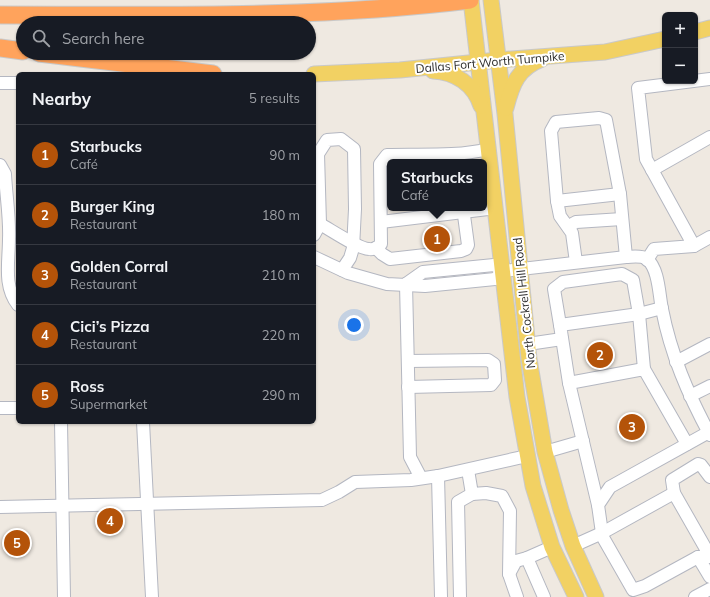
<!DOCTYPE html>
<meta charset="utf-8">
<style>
:root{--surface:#171b24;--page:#20242c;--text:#f1f3f6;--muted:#9ea1a6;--line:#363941;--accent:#b45309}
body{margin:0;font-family:Mulish,sans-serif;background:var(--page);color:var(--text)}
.controls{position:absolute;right:12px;top:12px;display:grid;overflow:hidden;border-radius:6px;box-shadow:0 1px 3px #0004}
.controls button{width:36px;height:36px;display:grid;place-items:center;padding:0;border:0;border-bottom:1px solid var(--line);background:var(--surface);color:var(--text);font:20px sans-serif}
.you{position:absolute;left:354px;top:325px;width:14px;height:14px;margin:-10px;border:3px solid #fff;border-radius:50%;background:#1a73e8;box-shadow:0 0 0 6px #1a73e833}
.badge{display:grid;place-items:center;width:26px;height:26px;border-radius:50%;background:var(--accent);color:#fff;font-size:13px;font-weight:700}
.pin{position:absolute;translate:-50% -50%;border:2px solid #fff;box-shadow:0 1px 4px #0006}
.popup{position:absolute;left:387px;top:159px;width:100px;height:52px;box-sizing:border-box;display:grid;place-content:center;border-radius:6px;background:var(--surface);filter:drop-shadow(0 1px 3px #0005);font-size:13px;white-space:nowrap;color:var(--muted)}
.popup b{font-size:15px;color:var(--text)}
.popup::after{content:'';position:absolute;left:50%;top:100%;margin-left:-8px;border:8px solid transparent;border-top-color:var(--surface)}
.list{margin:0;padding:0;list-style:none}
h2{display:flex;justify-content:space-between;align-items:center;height:52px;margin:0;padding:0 16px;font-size:17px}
h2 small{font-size:13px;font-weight:400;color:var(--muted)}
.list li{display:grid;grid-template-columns:26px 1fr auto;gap:12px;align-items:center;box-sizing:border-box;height:60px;padding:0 16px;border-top:1px solid var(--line)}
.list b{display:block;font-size:15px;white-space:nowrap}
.list p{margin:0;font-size:13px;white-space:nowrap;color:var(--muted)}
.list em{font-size:13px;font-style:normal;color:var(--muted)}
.icon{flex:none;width:22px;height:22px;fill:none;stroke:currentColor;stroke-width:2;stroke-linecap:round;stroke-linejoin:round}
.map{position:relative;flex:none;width:710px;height:597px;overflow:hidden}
.search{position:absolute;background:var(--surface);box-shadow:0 1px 3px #0004;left:16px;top:16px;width:300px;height:44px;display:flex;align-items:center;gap:10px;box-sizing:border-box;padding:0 14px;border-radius:22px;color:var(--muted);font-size:15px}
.panel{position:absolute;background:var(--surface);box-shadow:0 1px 3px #0004;left:16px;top:72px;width:300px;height:352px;border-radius:6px}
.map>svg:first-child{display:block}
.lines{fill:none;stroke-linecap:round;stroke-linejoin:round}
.minor-casing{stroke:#b4b7c1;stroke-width:14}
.major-casing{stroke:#c9c9c9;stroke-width:17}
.highway-casing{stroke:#c9c9c9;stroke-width:19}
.minor{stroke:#fff;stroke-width:12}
.major{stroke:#f2d163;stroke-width:15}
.highway{stroke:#ffa35c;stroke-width:17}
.labels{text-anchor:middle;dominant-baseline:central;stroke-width:4;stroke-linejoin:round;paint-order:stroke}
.street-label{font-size:12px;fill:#2e2e2e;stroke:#fff}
</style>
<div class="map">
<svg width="710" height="597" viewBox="0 0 710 597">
<rect width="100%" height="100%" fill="#efe9e1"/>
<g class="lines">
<g class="minor-casing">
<g id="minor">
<path d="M0,83H18"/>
<path d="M0,165L5,174C6,195 10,218 9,239C9,262 3,286 18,305"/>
<path d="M652,170L710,137"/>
<path d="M557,201L620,194"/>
<path d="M381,222L496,208"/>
<path d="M320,224C331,230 359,249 369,249C374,250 378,247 381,244L380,164L387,155C420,154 456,157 489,149"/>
<path d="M569,226L576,222L622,219"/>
<path d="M314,235L320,224L318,154L327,140L341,139L354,149L355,209L353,248L350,258L342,270"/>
<path d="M694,246L710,237"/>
<path d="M376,248L382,254L390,259L461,251L466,249L468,245L463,208"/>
<path d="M314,257L348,273L387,284L425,286L495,279L503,271"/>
<path d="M647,260L654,249L694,246L646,159L638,88L710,79"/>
<path d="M576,262L572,233L560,216L557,201L551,131L556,122L599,118L606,120L620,194L626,257"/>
<path d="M503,271L626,257C632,257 641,255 647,259C659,269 659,295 662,309C671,355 688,394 710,435"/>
<path d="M406,284L410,457L421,478"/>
<path d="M406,284L423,272L494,265L503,271"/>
<path d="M560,325L554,289L563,282L622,274L633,280L639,314L644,369"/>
<path d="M528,344L562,339"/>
<path d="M408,361L488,360L494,364L495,380L491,385L408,387"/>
<path d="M676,362L710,344"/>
<path d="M569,383L644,369L687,444"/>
<path d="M690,396L710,386"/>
<path d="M0,408H18"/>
<path d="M61,422L64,597"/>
<path d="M143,422L152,597"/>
<path d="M545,452L583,441"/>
<path d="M468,470L472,494L486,493L502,496L510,511L509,574L517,597"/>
<path d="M438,476L441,597"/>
<path d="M674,493L672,480L698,464L701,465L710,477"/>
<path d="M598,505L569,383L560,325L639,314L662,308"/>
<path d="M0,507L322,500L339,492L355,482L411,480L438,476L527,456"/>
<path d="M602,533L598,505L610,487L709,432"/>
<path d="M601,534L633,590L645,586L698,557H710"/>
<path d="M573,546L602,533L674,493L710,556"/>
<path d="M698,557L710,577"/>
<path d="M527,558L544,597"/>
<path d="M509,574L516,561L527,558L552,547"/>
<path d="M460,597L458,502L472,494"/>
<path d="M695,597L710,589"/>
</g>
</g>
<g class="major-casing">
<g id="major">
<path d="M471,0L517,397L533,486L552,547L576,597"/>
<path d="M491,0L505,114L529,359L542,435L545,452L561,510L573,546L596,597"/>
<path d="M695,32L710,28"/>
<path d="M433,71C455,72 474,84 481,106"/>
<path d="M314,74L400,70L498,60L605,52L665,39"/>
<path d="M506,108C512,84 518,68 542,59"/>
</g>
</g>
<g class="highway-casing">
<g id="highway">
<path d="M0,15C157,15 314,19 470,0"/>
<path d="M0,48L23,51"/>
<path d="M39,53L213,74"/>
</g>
</g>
<use href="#minor" class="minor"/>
<use href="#major" class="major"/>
<use href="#highway" class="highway"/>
</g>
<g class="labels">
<g class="street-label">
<text transform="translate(490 62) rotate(-5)">Dallas Fort Worth Turnpike</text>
<text transform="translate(524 303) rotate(-96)">North Cockrell Hill Road</text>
</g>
</g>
</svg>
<div class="controls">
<button>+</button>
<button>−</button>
</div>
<div class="you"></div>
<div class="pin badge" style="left:437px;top:239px">1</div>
<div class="popup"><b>Starbucks</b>Café</div>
<div class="pin badge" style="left:600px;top:355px">2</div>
<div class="pin badge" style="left:632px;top:427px">3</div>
<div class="pin badge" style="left:110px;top:521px">4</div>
<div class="pin badge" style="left:17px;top:543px">5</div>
<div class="search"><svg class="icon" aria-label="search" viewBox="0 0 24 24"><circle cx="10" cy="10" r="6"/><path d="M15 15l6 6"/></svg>Search here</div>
<section class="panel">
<h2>Nearby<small>5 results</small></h2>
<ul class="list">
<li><span class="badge">1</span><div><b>Starbucks</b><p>Café</p></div><em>90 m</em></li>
<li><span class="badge">2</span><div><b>Burger King</b><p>Restaurant</p></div><em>180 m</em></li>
<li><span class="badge">3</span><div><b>Golden Corral</b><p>Restaurant</p></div><em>210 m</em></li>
<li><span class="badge">4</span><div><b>Cici’s Pizza</b><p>Restaurant</p></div><em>220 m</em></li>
<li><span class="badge">5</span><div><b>Ross</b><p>Supermarket</p></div><em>290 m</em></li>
</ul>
</section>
</div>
